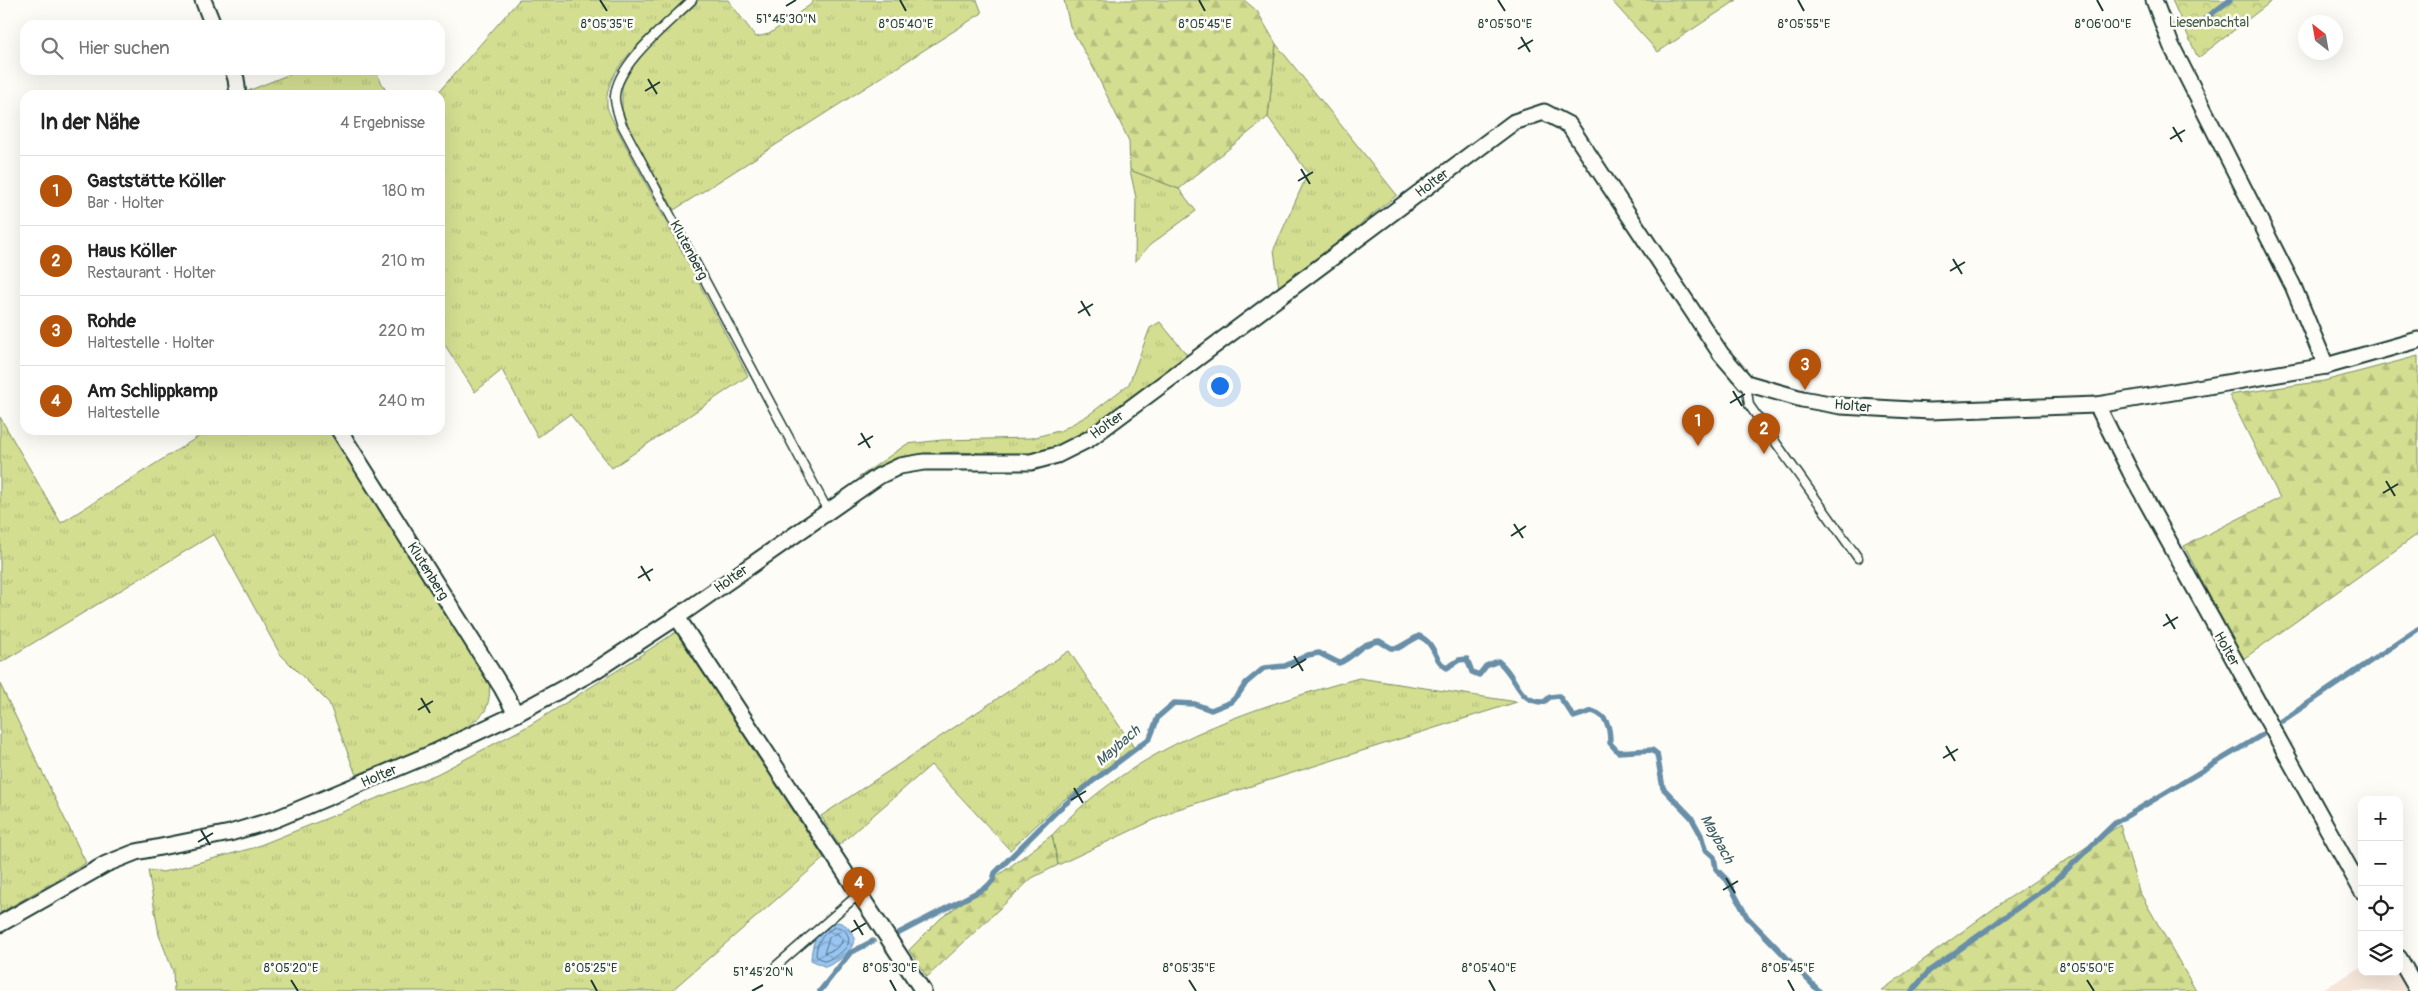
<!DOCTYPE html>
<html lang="de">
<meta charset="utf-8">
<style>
:root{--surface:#fff;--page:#f6f6f6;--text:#222;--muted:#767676;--line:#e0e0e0;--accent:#b45309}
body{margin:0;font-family:Pangolin,sans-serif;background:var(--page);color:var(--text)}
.controls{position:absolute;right:15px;bottom:15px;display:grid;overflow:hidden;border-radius:10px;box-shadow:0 5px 20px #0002}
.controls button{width:45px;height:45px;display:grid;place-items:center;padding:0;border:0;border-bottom:1px solid var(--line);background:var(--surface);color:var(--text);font:25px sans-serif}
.compass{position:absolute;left:2298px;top:15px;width:45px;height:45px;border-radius:50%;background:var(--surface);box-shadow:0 5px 20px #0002;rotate:329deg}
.you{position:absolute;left:1219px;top:385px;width:18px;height:18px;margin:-12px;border:4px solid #fff;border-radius:50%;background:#1a73e8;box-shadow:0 0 0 8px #1a73e833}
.badge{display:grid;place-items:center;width:32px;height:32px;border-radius:50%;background:var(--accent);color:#fff;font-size:16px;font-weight:700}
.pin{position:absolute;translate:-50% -41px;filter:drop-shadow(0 1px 2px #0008)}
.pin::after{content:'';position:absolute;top:26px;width:18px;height:15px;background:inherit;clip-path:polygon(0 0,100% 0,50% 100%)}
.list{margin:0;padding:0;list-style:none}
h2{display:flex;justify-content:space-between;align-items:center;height:65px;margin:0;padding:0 20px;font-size:21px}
h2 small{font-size:16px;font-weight:400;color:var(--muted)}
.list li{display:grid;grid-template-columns:32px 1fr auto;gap:15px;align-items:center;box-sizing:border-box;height:70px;padding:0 20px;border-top:1px solid var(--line)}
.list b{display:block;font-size:19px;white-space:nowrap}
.list p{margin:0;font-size:16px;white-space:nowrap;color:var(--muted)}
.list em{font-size:16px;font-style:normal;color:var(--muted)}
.icon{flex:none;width:28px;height:28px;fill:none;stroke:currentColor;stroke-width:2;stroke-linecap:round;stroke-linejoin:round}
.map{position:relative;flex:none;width:2418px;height:991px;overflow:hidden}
.search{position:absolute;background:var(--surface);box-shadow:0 5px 20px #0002;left:20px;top:20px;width:425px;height:55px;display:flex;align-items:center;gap:12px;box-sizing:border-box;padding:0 18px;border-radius:15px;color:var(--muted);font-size:19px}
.panel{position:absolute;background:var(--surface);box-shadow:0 5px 20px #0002;left:20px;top:90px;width:425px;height:345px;border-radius:15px}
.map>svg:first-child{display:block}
.built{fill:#f6e6da}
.grass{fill:url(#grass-tufts);stroke:#798e62}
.forest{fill:url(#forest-firs);stroke:#798e62}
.park{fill:url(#park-crowns);stroke:#798e62}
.water{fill:url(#water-waves);stroke:#688fa7}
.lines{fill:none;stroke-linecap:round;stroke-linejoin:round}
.shore{stroke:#507380;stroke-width:1}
.stream{stroke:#688fa7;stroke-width:5.5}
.lane-casing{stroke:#1f3d34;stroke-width:11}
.street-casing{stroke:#1f3d34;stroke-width:19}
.lane{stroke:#fdfcf7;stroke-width:8}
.street{stroke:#fdfcf7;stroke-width:15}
.ticks{fill:none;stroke:#1f3d34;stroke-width:2}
.labels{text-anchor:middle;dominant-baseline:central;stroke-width:5;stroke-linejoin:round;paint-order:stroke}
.park-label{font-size:14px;fill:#435d47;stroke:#fdfcf7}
.street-label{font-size:14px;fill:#1f3d34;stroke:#fdfcf7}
.water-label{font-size:15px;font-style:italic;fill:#3e5f64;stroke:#fdfcf7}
.ticks-label{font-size:12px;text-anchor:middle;fill:#1f3d34;stroke:#fdfcf7;stroke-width:5;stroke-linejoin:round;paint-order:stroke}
</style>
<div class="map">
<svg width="2418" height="991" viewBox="0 0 2418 991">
<defs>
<pattern id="grass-tufts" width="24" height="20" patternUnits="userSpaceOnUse" patternTransform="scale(1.25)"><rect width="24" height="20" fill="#d3de91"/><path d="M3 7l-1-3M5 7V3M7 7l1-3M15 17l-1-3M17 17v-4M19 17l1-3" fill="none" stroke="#b5bf7e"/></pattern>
<pattern id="forest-firs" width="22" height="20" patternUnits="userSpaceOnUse" patternTransform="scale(1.25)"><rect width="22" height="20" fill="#d3de91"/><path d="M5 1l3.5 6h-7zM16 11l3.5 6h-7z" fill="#b5bf7e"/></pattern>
<pattern id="park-crowns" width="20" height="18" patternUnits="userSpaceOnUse" patternTransform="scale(1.25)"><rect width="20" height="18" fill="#d3de91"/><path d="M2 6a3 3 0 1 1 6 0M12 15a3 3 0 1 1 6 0" fill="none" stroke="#b5bf7e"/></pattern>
<pattern id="water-waves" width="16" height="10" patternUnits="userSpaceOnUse" patternTransform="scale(1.25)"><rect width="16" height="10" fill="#99c5f3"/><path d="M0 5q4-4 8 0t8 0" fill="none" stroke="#7ca1c6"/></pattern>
</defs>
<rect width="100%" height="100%" fill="#fdfcf7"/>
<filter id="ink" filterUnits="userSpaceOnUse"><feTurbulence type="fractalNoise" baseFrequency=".02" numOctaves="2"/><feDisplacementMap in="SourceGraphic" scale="10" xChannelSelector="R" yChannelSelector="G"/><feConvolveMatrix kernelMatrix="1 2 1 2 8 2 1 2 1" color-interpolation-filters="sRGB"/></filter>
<g filter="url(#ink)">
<path class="built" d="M2362,966V972H2397L2408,991H2321Z"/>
<g class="grass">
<path d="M519,0H687C661,24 602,66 607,105C608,112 613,120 616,127L748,376L612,468L570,414L538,437L502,370L475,392L443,342L440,343V95H436Z"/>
<path d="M699,0H728L756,37L769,34L810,5L814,0H977L982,13L674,210L632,134L622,111V86L635,61Z"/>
<path d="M1276,44L1397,195L1279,289L1274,249L1308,173L1268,117Z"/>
<path d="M300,70H375L388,95H248V91Z"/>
<path d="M1130,170L1179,189L1196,211L1150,245L1135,262L1136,198Z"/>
<path d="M1160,322L1188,356L1076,440L1059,450L1033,455L954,452L907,457L883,464L858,478L907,444L942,440L1032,438L1062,430L1090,414L1129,384L1150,328Z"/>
<path d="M0,417L61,523L209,430H331L352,466L489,678C490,689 490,699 486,709C475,732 383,764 356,775L329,703L280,654L214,534L0,663Z"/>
<path d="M676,632L824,858L671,991H174L173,971L159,935L148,870L163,872L253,848L437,774L530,725L615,672Z"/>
<path d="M1069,651L1135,749L1061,802L1010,850L931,765L839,845L821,816Z"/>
<path d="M1359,678L1517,702L1175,810L1058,865L1052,835C1136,746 1244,710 1359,678Z"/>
<path d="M0,684L86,863L0,913Z"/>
</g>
<g class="forest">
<path d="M1064,0H1244L1257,11L1276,44L1268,117L1179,189L1130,170L1129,141L1094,69L1070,26Z"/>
<path d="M1611,0H1737L1658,52Z"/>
<path d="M2418,356V534L2242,660L2184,546L2280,498L2229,395L2324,381Z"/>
<path d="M2120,825L2139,891L2196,991H1881L2000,904Z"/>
<path d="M1052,835L1058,865L1032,878L927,977L909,950L940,919Z"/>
</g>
<path class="park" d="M2172,0H2273L2198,58Z"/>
<path class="water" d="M834,922C846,922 849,928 855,938C851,954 840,960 826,967L811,960C812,941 817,930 834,922Z"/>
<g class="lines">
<g class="shore">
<path d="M835,927C840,927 843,928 846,932C856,946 836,957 825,961L816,956C816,942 823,933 835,927Z"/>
<path d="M837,933L842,939V943L834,950L824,953L829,938Z"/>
</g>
<g class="stream">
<path d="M2198,24L2230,0"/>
<path d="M2282,721L2418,629"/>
<path d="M899,933L987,887L993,880L995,873L1058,810L1093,781L1150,738L1158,717L1174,703L1195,704L1211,710L1231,702L1238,695L1246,683L1264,668L1285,666L1308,655L1319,653L1339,663C1357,656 1355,645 1379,641L1391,648H1398L1419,636C1437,644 1433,661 1447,668L1459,660L1467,659L1472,672L1479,675L1486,666L1498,661C1519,678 1516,702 1544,702L1550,697L1559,696L1574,717L1592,711C1608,716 1610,728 1610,743L1618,752L1652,750L1657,754L1663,788L1691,817L1701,835L1705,849L1714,857L1716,869L1727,880L1747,917L1819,991"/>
<path d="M820,991L850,953L873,941"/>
<path d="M1912,991L1929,971L2054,882L2115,823L2262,735"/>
</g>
<g class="lane-casing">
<g id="lane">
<path d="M692,0C669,23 617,63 615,96C614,104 619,115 621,123L828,511"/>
<path d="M1746,383L1749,405L1858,558"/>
<path d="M776,966L860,893"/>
</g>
</g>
<g class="street-casing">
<g id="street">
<path d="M203,0L213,25"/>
<path d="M2154,0L2171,45L2293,286L2326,366"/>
<path d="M233,70L236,79L238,95"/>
<path d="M2097,405L2131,473L2362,891"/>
<path d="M339,430L502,688L516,714"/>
<path d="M677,617L923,991"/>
<path d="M0,924L106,864L136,852L230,833L276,819L433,753L516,714L593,672L677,617L879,476L900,466L924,462H1031L1057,455L1089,439L1514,122L1544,112L1569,125L1721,354L1746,383L1802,399L1841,406L1930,411L2097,405L2326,366L2418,340"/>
<path d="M2399,958L2418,991"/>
</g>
</g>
<use href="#lane" class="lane"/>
<use href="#street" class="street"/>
</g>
</g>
<path class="ticks" d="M600,0L607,11M900,0L906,11M1199,0L1205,11M1498,0L1505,11M1798,0L1804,11M2097,0L2103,11M786,6L796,0M1521,37L1530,52M1518,49L1533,40M648,79L657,94M645,91L660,82M2173,127L2182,142M2170,139L2185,130M1301,169L1310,184M1298,181L1313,172M1953,259L1962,274M1950,271L1965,262M1081,301L1090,316M1078,313L1093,304M1733,391L1742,406M1730,403L1745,394M861,433L870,448M858,445L873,436M2386,481L2395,496M2383,493L2398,484M1514,524L1523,538M1511,536L1526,526M641,566L650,581M638,578L653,569M2166,614L2175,629M2163,626L2178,617M1294,656L1303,671M1291,668L1306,659M421,698L430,713M418,710L433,701M1946,746L1955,761M1943,758L1958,749M1074,788L1083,803M1071,800L1086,791M201,830L210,845M198,842L213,833M1726,878L1735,893M1723,890L1738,881M854,920L863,935M851,932L866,923M291,980L298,991M591,980L597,991M890,980L896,991M1189,980L1196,991M1489,980L1495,991M1788,980L1794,991M2087,980L2094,991M752,991L763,985"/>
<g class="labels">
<g class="park-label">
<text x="2209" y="22">Liesenbachtal</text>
</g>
<g class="street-label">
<text transform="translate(1432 183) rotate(-37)">Holter</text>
<text transform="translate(689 250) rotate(62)">Klutenberg</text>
<text transform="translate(1853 406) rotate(5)">Holter</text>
<text transform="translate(1107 425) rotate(-36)">Holter</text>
<text transform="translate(428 571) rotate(58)">Klutenberg</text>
<text transform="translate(731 579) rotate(-35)">Holter</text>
<text transform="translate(2227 649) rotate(61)">Holter</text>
<text transform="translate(379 776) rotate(-23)">Holter</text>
</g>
<g class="water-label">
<text transform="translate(1118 746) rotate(-41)">Maybach</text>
<text transform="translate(1717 839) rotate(61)">Maybach</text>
</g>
</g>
<g class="ticks-label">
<text x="786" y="23">51°45'30"N</text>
<text x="1505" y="28">8°05'50"E</text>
<text x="1804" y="28">8°05'55"E</text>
<text x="607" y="28">8°05'35"E</text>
<text x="906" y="28">8°05'40"E</text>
<text x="1205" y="28">8°05'45"E</text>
<text x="2103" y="28">8°06'00"E</text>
<text x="291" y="972">8°05'20"E</text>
<text x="591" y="972">8°05'25"E</text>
<text x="890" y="972">8°05'30"E</text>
<text x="1189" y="972">8°05'35"E</text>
<text x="1489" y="972">8°05'40"E</text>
<text x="1788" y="972">8°05'45"E</text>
<text x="2087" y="972">8°05'50"E</text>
<text x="763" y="976">51°45'20"N</text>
</g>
</svg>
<div class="controls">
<button>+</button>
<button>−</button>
<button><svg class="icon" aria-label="locate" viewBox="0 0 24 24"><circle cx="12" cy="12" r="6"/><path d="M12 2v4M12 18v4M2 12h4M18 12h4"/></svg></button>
<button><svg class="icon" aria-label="layers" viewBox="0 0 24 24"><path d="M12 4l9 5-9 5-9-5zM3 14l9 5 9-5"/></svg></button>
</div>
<svg class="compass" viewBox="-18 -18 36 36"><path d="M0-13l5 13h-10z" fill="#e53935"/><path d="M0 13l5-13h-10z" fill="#767676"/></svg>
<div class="you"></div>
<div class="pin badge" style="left:1698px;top:446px">1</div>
<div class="pin badge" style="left:1764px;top:454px">2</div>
<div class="pin badge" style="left:1805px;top:390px">3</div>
<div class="pin badge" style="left:859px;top:908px">4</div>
<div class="search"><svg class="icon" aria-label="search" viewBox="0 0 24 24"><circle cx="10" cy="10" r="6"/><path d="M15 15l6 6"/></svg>Hier suchen</div>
<section class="panel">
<h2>In der Nähe<small>4 Ergebnisse</small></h2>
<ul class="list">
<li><span class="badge">1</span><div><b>Gaststätte Köller</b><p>Bar · Holter</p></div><em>180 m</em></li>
<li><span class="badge">2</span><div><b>Haus Köller</b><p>Restaurant · Holter</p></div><em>210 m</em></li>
<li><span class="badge">3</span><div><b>Rohde</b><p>Haltestelle · Holter</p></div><em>220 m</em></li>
<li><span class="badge">4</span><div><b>Am Schlippkamp</b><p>Haltestelle</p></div><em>240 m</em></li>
</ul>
</section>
</div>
